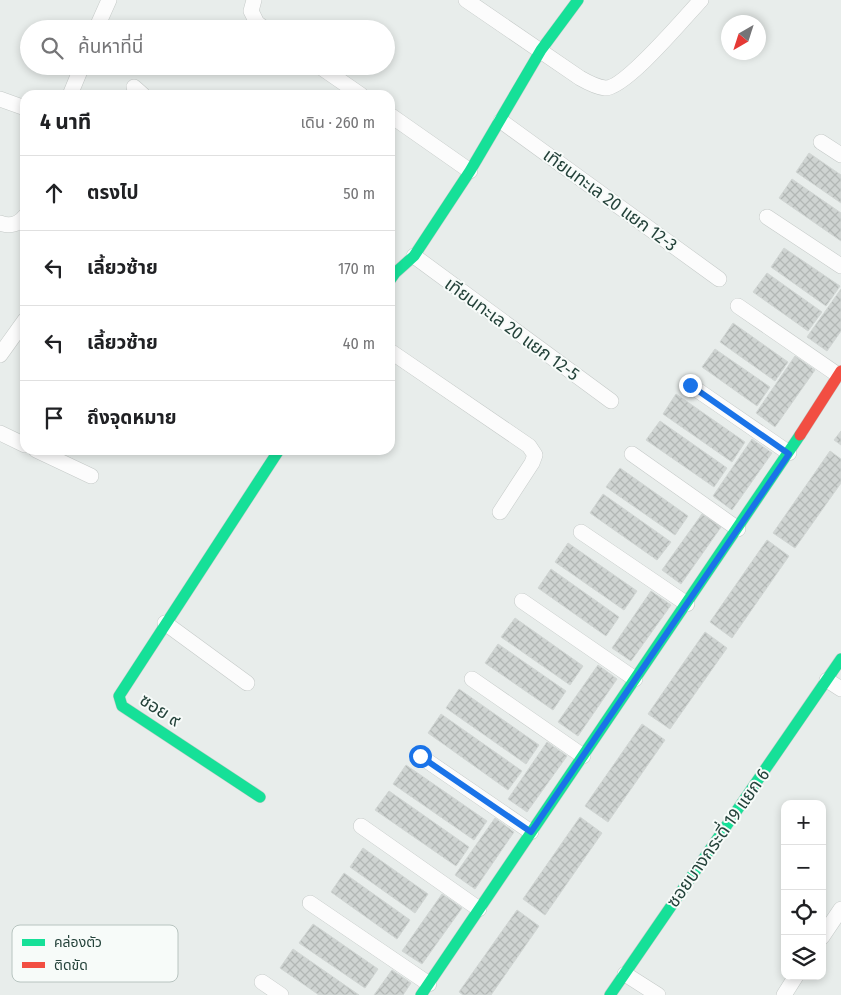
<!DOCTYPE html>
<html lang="th">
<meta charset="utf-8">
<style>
:root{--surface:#fff;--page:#f2f2f2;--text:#202124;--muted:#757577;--line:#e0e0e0}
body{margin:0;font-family:"Fira Sans Condensed","Noto Sans Thai",sans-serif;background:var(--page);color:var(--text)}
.controls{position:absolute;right:15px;bottom:15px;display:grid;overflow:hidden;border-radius:10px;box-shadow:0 2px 8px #0003}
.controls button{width:45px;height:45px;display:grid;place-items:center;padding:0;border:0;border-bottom:1px solid var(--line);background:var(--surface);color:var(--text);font:25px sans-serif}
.compass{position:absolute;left:721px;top:15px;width:45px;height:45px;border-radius:50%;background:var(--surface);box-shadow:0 2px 8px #0003;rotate:219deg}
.stop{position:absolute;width:15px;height:15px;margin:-11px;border:4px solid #1a73e8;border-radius:50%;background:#fff}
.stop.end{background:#1a73e8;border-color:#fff;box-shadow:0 1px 5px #0008}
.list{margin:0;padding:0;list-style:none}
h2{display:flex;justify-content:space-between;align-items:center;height:65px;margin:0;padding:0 20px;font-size:21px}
h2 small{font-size:16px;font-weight:400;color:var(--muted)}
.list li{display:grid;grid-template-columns:32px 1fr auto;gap:15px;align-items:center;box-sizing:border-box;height:75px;padding:0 20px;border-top:1px solid var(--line)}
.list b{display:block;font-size:19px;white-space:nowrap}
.list em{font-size:16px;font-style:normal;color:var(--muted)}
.icon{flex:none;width:28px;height:28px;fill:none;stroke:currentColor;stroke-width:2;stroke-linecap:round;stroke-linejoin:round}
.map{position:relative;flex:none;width:841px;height:995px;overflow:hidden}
.search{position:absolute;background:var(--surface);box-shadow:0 2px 8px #0003;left:20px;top:20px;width:375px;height:55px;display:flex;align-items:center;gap:12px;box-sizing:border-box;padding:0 18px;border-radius:28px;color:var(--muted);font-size:19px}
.panel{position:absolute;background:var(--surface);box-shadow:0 2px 8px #0003;left:20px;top:90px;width:375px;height:365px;border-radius:15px}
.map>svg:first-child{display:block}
.building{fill:url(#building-cross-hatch);stroke:#d1d6d4}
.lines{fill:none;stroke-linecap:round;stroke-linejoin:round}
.street-casing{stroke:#c5cac8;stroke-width:16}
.fast-casing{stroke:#c3cbc8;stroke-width:12}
.jam-casing{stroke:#c3cbc8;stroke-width:12}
.street{stroke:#fcfcfc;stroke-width:15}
.fast{stroke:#16e098;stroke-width:11}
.jam{stroke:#f24e42;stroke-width:11}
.route{stroke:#1a73e8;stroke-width:6}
.labels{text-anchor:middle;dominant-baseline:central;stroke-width:4;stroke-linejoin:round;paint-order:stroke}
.street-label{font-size:18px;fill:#24423a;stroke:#f7fbf9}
.key{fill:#f7fbf9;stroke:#b8c4c0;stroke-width:1}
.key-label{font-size:14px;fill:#24423a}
</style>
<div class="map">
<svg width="841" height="995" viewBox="0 0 841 995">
<defs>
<pattern id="building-cross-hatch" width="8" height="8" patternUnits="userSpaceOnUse" patternTransform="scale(1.25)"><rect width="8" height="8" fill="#cfd4d2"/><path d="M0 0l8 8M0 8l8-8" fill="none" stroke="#b2b7b5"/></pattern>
</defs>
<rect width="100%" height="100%" fill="#e8edeb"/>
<g class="building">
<path d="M809,153L841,175V203L796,172Z"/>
<path d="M792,179L841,213V241L779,198Z"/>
<path d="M784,248L840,286L826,306L771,267Z"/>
<path d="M767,273L822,312L808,331L753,292Z"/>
<path d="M841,289V331L827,351L807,337Z"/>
<path d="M733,323L788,362L775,381L720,342Z"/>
<path d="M715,349L770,387L757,406L702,367Z"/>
<path d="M795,356L815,370L775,427L756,413Z"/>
<path d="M676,394L745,442L732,462L663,414Z"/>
<path d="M660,421L727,468L714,487L646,440Z"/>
<path d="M841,431V445L834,440Z"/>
<path d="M752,439L772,453L732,510L713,496Z"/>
<path d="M830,451L841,459V483L795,548L773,533Z"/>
<path d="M620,468L688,516L675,535L606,487Z"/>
<path d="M603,494L671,542L657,560L590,513Z"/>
<path d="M702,514L721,527L681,584L662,570Z"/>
<path d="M767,540L789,556L732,638L710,622Z"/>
<path d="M568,543L637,591L624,610L555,562Z"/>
<path d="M551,569L619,617L606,636L538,588Z"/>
<path d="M651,591L671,605L631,661L612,648Z"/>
<path d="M515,618L583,666L570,685L501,637Z"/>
<path d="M705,632L727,648L670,729L648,714Z"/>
<path d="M498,644L566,691L553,710L485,663Z"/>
<path d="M598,665L617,679L578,736L558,722Z"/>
<path d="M459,689L539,745L526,764L446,708Z"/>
<path d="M441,714L522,771L508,790L428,733Z"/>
<path d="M642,724L665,740L608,822L585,806Z"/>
<path d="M547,742L567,756L527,812L508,799Z"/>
<path d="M406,765L487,821L474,840L393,784Z"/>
<path d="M389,791L469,847L456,866L375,810Z"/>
<path d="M580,817L602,833L545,915L523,899Z"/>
<path d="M495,818L514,832L475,889L455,875Z"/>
<path d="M363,848L428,894L415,913L350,867Z"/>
<path d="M344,873L410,920L397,939L331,892Z"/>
<path d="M442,894L462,908L422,964L402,951Z"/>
<path d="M517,910L539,926L491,995H463L459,992Z"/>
<path d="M313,924L378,969L365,988L299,943Z"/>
<path d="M293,949L359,995H319L280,968Z"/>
<path d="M392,970L411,983L403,995H374Z"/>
</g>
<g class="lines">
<g class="street-casing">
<g id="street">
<path d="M254,0L251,11L257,23L265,29"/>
<path d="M466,0L580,78C587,82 596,87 605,88C625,89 685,17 701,0"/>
<path d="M96,29L109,0"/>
<path d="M319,66L361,95"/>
<path d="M134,87L143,95"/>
<path d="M70,95L82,66"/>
<path d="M0,99L25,108"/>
<path d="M390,115L470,171"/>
<path d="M501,121L719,279"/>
<path d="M821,142L841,155"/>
<path d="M767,217L841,266"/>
<path d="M0,223C10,227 19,224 25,216"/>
<path d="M414,256L611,401"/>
<path d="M738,306L838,375"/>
<path d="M390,351L529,446L535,455L532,463L500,512"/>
<path d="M0,355L25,320"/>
<path d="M690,385L789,453"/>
<path d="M0,433L25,445"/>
<path d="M36,450L91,476"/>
<path d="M632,454L738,529"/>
<path d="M581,532L687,604"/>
<path d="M522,601L635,679"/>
<path d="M165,623L247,683"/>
<path d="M472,679L583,756"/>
<path d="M827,680L841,689"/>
<path d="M420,756L531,832"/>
<path d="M361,826L479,909"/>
<path d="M310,903L429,984"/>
<path d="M822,937L841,909"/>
<path d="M625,974L658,995"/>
<path d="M262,982L281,995"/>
<path d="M784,995L796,976"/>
</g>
</g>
<g class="fast-casing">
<g id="fast">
<path d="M390,280L395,273L414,256L470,171L541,50L578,0"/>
<path d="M260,797L122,706L119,696L279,450"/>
<path d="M421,995L800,435"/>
<path d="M610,995L841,659"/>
</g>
</g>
<g class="jam-casing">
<path id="jam" d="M800,435L841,371"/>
</g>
<use href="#street" class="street"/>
<use href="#fast" class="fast"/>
<use href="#jam" class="jam"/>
</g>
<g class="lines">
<path class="route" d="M420,756L531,832L789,454L690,385"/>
</g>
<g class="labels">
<g class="street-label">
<text transform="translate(610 200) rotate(36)">เทียนทะเล 20 แยก 12-3</text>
<text transform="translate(512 329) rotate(36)">เทียนทะเล 20 แยก 12-5</text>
<text transform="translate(160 710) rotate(33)">ซอย ๙</text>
<text transform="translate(718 838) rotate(-55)">ซอยบางกระดี่ 19 แยก 6</text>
</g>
</g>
<rect x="12" y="925" width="166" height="57" rx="8" class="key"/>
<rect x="22" y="939" width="23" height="7" fill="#16e098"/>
<rect x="22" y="962" width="23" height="6" fill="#f24e42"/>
<g class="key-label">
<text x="54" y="947">คล่องตัว</text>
<text x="54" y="970">ติดขัด</text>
</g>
</svg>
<div class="controls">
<button>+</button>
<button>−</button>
<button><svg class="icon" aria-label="locate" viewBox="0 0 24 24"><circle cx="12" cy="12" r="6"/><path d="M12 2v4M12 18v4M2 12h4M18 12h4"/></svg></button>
<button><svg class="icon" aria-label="layers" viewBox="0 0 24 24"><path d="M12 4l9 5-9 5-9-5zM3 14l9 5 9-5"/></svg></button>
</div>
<svg class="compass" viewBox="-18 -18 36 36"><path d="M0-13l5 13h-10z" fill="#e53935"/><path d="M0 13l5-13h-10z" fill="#757577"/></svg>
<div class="stop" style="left:420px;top:756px"></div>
<div class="stop end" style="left:690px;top:385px"></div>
<div class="search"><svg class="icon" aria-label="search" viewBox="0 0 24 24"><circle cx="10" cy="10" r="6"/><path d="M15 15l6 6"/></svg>ค้นหาที่นี่</div>
<section class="panel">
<h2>4 นาที<small>เดิน · 260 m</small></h2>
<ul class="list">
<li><svg class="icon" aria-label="ahead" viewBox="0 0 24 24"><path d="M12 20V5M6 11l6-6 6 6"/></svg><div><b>ตรงไป</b></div><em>50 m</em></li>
<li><svg class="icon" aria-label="left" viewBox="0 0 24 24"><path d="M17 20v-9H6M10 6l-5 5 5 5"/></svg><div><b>เลี้ยวซ้าย</b></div><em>170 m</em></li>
<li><svg class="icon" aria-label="left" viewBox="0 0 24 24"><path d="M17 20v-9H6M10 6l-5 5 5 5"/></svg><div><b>เลี้ยวซ้าย</b></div><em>40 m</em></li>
<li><svg class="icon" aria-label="arrive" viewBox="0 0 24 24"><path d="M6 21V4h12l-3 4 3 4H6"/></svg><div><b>ถึงจุดหมาย</b></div></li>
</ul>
</section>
</div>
